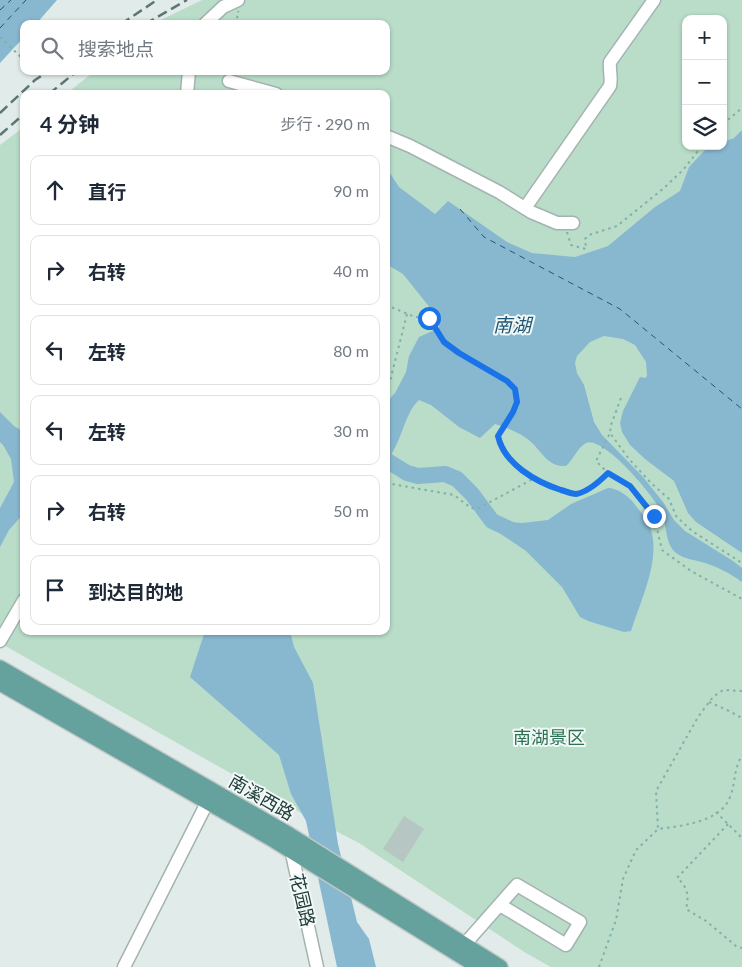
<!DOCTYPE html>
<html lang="zh">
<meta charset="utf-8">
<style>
:root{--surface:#fff;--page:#f6f6f7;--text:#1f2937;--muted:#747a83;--line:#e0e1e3}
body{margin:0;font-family:Lato,"Noto Sans SC",sans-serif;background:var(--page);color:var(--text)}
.controls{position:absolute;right:15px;top:15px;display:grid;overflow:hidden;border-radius:10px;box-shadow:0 1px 4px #0004}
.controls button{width:45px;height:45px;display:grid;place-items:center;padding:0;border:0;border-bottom:1px solid var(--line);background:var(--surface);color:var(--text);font:25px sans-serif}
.stop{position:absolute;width:15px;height:15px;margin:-11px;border:4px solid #1a73e8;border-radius:50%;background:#fff}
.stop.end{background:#1a73e8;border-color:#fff;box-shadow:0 1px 5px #0008}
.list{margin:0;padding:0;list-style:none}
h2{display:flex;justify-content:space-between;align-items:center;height:65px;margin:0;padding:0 20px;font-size:21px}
h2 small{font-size:16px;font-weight:400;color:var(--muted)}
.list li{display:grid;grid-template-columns:32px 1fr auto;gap:15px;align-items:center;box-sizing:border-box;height:70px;margin:0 10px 10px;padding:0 10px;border:1px solid var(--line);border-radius:10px}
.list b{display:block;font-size:19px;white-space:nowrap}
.list em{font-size:16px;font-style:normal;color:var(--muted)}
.icon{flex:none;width:28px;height:28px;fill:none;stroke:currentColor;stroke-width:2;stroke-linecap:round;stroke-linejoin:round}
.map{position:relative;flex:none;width:742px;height:967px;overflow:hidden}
.search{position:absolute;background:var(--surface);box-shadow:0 1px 4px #0004;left:20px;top:20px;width:370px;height:55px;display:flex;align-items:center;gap:12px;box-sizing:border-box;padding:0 18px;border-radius:10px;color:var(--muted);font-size:19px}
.panel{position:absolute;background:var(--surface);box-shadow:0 1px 4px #0004;left:20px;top:90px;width:370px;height:545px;border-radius:10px}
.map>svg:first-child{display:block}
.green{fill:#b9ddc9;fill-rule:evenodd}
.water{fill:#88b8d0}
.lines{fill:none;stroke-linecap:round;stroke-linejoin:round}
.river{stroke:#88b8d0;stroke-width:16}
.ferry{stroke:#1c5777;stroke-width:1;stroke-dasharray:6 5;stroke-linecap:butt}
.building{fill:#b6c6c2}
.minor-casing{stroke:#a4b3b1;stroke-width:15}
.major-casing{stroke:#c1c8c8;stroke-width:18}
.path{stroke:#81afa9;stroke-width:2;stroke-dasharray:2.5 4;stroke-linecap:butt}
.minor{stroke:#fff;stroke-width:12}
.major{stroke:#65a19d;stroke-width:15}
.rail{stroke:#5b7775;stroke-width:2.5;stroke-dasharray:10 5;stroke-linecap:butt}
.route{stroke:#1a73e8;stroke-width:6}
.labels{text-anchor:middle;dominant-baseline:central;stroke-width:4;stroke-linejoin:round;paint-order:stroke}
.park-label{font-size:18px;fill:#2c7254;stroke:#f1f8f6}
.street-label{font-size:18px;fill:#213c3a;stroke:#f1f8f6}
.water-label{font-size:19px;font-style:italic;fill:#1c5777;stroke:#f1f8f6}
</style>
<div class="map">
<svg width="742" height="967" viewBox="0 0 742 967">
<rect width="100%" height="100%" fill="#e1ebe9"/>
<path class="green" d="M202,0H742V967H551L526,953L359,843L303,814L0,643V145L24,127V631H386V94H66L95,71H386V24H156L161,20ZM686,19H723V146H686Z"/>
<g class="water">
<path d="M0,0H57L36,24H24V37L0,63Z"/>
<path d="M742,130V553L696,522L688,513L674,481L645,459L630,445L622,432L620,423L623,411L640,377L645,378L647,376L646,362L635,345L623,339L604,336L590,342L577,356L575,363L577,373L584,385L594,422L602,435L643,477L663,502L674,520L685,531L733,561L742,568V582C731,574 718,567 705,563C695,560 684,559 676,553C665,544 667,526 662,513C655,497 603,435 586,443C577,448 573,460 566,466C548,467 542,452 531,442C521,433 508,428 495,424L480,438L459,427L431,405L419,400C404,413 402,444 386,461V403L395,393L406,372L409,356L419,337L439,328V319L403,274L386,264V167L399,187L435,214L448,201L507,242L532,253L575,257L608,246L655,207L680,191L689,167L707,148L723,146V142L734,138Z"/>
<path d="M0,412L14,426L24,432V513L9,530L0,547V508L14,482L11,459L3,445L0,442Z"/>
<path d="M608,488C618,488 631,498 636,506C640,511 645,517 648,522C664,554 641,599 631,631L624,632L588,621L580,617L562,587L526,551L498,532L500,521L522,523L548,520L571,504Z"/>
<path d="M205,631H290L294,647L313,683L338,844L357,922L369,939L376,967H337L306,821L291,794L279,755L190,677Z"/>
</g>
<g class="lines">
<path class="river" d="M386,460L407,473L418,476L445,474L457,479L472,494L492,521L520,534"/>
<g class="ferry">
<path d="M0,10L11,0"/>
<path d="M0,28L26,0"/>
<path d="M460,209L484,237L620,309L742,409"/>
</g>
</g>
<path class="building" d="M404,816L424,829L403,862L383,849Z"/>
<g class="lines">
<g class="minor-casing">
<g id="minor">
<path d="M205,24L223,7L238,0"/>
<path d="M229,81L276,94"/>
<path d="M187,94L189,71"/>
<path d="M386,136L410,146L499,192L531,212L557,223H573"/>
<path d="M525,208L610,86C612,77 609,71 610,62L654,0"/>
<path d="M0,641L24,600"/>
<path d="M290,845L317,967"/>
<path d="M459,952L464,945L517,885L580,922L566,945L500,905"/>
<path d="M124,967L212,793"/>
</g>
</g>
<g class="major-casing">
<g id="major">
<path d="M0,668L288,834L500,967"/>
<path d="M0,683L274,840L479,967"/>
</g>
</g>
<g class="path">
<path d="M234,24L239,13L238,11"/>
<path d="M0,37L24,60"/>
<path d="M723,124L742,108"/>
<path d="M567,232L571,245L586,249L585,239L589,235L617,226L664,188L683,170L702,146"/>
<path d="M386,305L415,317L429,318L444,342L459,353L507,381L515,389L517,402L513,412L498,436C504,464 536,483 561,490C565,491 571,494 576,494C588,492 600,481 608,473L596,461L610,433"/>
<path d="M386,384L390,381L407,314"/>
<path d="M621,398L611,425L610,433L629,459L651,483L669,499L676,516L692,531L742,563"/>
<path d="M609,473L629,486L654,516L662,550L691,571L742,599"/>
<path d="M386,483L454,495L471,508L477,509L533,479"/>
<path d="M742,691L723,690L713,697L698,717L656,791L658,829C681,826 721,822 730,797C736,782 733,771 742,755"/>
<path d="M709,702L727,710L742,718"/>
<path d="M716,812L742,838"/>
<path d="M728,824L677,878C688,887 689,896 686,909L706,921L736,946L742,948"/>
<path d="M599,967L616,920L623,879L636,850L658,829"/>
</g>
<use href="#minor" class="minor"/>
<use href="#major" class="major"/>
<g class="rail">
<path d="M121,24L157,0"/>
<path d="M145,24L187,0"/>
<path d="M49,94L77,71"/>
<path d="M0,113L35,80L49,71"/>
<path d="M0,135L24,114"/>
</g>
</g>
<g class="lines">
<path class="route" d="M429,318L444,342L459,353L507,381L515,389L517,402L513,412L498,436C504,464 536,482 561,490C565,491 571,494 576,494C588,492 600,481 608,473L630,486L654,516"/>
</g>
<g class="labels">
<g class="park-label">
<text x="549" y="737">南湖景区</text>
</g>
<g class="street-label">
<text transform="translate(262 797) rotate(30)">南溪西路</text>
<text transform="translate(303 900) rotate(77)">花园路</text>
</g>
<g class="water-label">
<text x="512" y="324">南湖</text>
</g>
</g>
</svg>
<div class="controls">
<button>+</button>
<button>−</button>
<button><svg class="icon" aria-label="layers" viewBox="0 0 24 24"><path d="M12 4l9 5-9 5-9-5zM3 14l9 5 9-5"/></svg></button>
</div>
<div class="stop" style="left:429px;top:318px"></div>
<div class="stop end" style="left:654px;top:516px"></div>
<div class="search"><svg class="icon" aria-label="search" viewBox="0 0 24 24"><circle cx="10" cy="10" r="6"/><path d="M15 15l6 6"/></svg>搜索地点</div>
<section class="panel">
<h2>4 分钟<small>步行 · 290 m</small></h2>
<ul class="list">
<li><svg class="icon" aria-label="ahead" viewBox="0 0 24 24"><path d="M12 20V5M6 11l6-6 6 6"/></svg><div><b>直行</b></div><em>90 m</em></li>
<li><svg class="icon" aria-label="right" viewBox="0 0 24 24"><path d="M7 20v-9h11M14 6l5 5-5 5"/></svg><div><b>右转</b></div><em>40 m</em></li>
<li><svg class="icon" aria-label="left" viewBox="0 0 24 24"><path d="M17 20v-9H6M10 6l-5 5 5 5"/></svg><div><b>左转</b></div><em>80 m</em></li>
<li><svg class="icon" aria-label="left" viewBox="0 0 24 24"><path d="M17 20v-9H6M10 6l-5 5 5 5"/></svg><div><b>左转</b></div><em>30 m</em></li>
<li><svg class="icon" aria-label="right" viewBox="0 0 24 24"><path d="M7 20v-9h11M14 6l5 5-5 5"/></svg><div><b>右转</b></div><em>50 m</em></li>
<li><svg class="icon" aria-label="arrive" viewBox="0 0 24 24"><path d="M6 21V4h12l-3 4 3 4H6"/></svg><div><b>到达目的地</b></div></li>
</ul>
</section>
</div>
